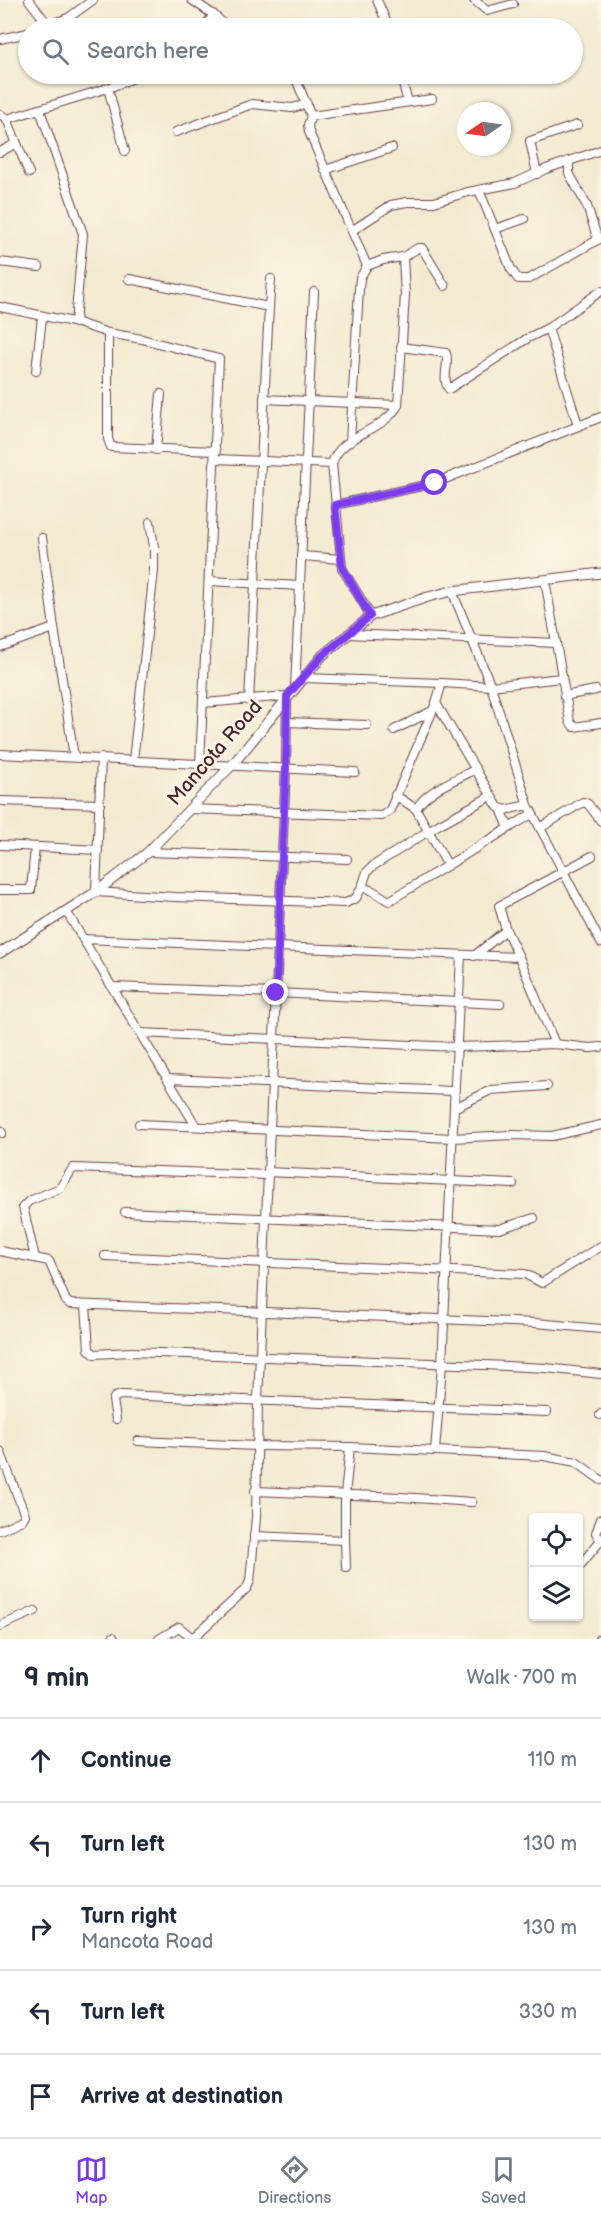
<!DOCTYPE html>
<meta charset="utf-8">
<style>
:root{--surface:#fff;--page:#f2f2f3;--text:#1f2937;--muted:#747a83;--line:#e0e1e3;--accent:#7c3aed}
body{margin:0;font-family:"Balsamiq Sans",sans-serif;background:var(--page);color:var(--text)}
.controls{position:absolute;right:18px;bottom:18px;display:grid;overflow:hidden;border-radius:6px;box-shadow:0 2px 4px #0004}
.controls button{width:54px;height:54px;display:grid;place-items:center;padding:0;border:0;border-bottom:2px solid var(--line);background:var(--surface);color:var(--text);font:30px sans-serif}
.compass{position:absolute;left:457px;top:102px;width:54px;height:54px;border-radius:50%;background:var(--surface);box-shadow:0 2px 4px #0004;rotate:257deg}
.stop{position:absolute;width:18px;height:18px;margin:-14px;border:4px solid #7c3aed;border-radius:50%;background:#fff}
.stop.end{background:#7c3aed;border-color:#fff;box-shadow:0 2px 6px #0008}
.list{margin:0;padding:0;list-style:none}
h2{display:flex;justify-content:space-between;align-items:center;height:78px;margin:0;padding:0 24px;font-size:26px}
h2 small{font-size:20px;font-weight:400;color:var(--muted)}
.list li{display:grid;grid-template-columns:39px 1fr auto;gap:18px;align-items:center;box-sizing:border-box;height:84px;padding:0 24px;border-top:2px solid var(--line)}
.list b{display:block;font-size:22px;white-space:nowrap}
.list p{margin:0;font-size:20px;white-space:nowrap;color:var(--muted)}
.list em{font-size:20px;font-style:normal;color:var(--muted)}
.icon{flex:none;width:33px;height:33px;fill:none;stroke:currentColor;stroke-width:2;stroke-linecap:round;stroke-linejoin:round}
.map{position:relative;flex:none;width:601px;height:1639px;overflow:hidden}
.search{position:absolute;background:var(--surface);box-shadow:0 2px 4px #0004;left:18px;right:18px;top:18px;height:66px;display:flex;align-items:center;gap:15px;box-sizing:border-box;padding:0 21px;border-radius:33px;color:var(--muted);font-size:22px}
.sheet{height:498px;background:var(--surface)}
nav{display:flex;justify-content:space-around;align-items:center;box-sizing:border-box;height:84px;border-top:2px solid var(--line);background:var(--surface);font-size:16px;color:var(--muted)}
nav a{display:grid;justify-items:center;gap:3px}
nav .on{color:var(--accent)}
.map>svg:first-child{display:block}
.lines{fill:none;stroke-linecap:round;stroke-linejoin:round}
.minor-casing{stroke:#633e44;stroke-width:10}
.major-casing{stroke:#633e44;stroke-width:11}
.minor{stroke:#fff;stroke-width:8}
.major{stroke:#fff;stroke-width:9}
.route{stroke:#7c3aed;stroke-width:8}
.labels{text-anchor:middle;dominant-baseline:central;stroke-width:6;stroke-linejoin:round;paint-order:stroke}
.street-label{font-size:20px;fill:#4a1f2b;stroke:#fcf5e5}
</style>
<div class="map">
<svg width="601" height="1639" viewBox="0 0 601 1639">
<rect width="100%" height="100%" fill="#fcf5e5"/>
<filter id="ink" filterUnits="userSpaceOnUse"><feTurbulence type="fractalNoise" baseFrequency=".0167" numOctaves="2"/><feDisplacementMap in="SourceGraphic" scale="12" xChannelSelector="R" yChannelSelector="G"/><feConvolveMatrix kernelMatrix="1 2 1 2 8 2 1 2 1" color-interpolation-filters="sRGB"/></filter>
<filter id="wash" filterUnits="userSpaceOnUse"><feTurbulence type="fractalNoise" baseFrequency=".008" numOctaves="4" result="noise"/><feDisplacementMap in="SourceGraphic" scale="24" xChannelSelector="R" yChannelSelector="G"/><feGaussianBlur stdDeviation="1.35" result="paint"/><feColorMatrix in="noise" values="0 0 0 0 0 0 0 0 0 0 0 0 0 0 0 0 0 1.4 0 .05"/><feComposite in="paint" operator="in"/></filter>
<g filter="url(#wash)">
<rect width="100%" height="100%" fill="#f3ebd1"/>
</g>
<g filter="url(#ink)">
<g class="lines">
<g class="minor-casing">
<g id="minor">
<path d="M29,0L49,26"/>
<path d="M192,0L214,15L228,28"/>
<path d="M377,0L389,28"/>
<path d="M474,0L487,11L513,4"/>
<path d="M41,28L68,18L93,0"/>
<path d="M203,28L214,15"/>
<path d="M0,39L28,33"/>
<path d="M294,74L311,116L308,125L309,132L367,266L360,278L359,289L350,442"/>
<path d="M400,74L408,102"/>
<path d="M108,88L125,151"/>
<path d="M40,110L83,234L75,323"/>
<path d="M0,114L7,119L29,173"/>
<path d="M311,116L432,99"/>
<path d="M7,119L108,88L144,74"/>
<path d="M176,132L252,104L292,108L307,104"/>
<path d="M0,152L15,144"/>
<path d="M569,161V173L587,206L598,240"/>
<path d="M325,170L392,148"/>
<path d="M537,174L530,141L577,125"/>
<path d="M479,190L511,269L518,279H529L601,238"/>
<path d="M495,229L524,219"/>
<path d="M353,230L391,205L407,202H434L468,192L515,183L546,169L601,150"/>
<path d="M403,257L418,248H422L445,286"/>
<path d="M0,262L39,267"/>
<path d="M129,279L269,307L249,701"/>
<path d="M0,307L78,323L108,333L142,339L219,359L200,763"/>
<path d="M269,307L271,279"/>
<path d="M548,328L601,291"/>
<path d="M108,333V439L111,447L216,451"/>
<path d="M401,347L446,353C450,364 441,379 449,389L528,338L548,328L578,425"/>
<path d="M36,371L42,317"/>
<path d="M264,399L398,405"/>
<path d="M156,450L161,394"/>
<path d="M216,459L332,464L342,568L371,616"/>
<path d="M332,464C340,434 384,432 398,405L405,295L403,257L383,260L367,266"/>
<path d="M335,505L435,483L601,417"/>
<path d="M42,538L54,628L74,757"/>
<path d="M301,556L341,559"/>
<path d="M545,580L570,722L574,727L601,723"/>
<path d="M210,581L300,586"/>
<path d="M452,591L491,686L528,805L601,943"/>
<path d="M348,634L556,643"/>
<path d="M0,647L54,628"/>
<path d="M303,678L442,683"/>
<path d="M295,688L314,292"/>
<path d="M564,696L596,690"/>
<path d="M436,703L498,807L505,810L528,805"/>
<path d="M287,722L367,725"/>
<path d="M394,730L432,711"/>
<path d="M0,754L355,772"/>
<path d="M101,758L96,892L175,897L346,903L356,898L362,887L373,891L389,901L532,814"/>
<path d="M133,761L154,570V547L150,522"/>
<path d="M395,795L416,809"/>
<path d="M0,801L100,804"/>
<path d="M190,809L382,816L390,810L436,703L442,683L491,686L561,678"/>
<path d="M501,809L509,828"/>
<path d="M540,828L583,802L588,804L601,821"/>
<path d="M0,845L98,850"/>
<path d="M148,852L347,859"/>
<path d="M447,864L416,809C428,789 456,780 476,769"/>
<path d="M362,887L367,872L373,866L438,825L491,796"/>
<path d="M0,890H31L35,847"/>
<path d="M66,911L196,1126"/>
<path d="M83,939L519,957L555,1044"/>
<path d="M474,956L506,930"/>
<path d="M519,957L506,930L499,906L592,856"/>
<path d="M113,987L276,993L500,1004"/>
<path d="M140,1033L457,1047L555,1044L590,1048L601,1047"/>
<path d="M168,1079L453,1091"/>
<path d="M454,1108L491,1090L547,1086"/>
<path d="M139,1124L452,1138L511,1135L552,1136L601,1125"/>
<path d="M0,1130L2,1133"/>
<path d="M268,1172L513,1184"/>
<path d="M125,1212L499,1229L534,1218"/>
<path d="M0,1251L49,1261L66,1301L70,1304L536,1323L601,1329"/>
<path d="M105,1256L525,1274L542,1283L601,1246"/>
<path d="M35,1258L23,1207L29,1201L60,1188L73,1168L268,1175"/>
<path d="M86,1305L89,1349L94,1354L131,1352L485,1365L546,1368L601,1374"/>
<path d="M600,1415L601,1414"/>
<path d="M116,1419L113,1400L115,1397L121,1395L547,1412"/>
<path d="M138,1441L257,1446L350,1447L544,1456L576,1462L601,1480"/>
<path d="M0,1451L25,1515L22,1520L0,1530"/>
<path d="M435,1451L442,1365L461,955"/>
<path d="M255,1491L401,1497L472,1502"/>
<path d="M601,1519L596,1533L601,1540"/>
<path d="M254,1536L345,1540V1495L350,1447"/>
<path d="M345,1540L346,1567"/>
<path d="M578,1568L601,1540"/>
<path d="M0,1626L35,1611"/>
<path d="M113,1637L114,1639"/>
<path d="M159,1639L179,1627L190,1636H195L247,1588L250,1581L256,1518L258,1400L286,767L287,696L204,703"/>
<path d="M599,1639L601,1638"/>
</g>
</g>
<g class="major-casing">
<path id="major" d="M0,953L96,892L148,852L233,764L323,655L371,616L428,597L452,591L601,573"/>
</g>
<use href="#minor" class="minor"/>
<use href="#major" class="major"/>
</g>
</g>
<g class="lines" filter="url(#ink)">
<path class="route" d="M276,993L286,767L287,696L323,655L370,616L342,567L335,505L435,483"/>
</g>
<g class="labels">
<g class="street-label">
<text transform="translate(215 753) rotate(-49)">Mancota Road</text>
</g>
</g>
</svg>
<div class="controls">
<button><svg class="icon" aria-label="locate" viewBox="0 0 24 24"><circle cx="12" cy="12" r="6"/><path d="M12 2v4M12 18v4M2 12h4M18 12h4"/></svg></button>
<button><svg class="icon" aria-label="layers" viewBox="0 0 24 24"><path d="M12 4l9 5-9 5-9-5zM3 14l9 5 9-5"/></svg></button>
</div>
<svg class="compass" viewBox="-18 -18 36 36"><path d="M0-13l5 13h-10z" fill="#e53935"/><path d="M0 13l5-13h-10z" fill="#747a83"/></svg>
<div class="stop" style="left:435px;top:483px"></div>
<div class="stop end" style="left:276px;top:993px"></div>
<div class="search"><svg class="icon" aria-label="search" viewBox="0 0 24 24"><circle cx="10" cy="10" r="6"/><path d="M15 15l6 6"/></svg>Search here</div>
</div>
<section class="sheet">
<h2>9 min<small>Walk · 700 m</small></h2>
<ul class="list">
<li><svg class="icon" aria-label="ahead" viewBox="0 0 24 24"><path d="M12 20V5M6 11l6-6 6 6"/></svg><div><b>Continue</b></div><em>110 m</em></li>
<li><svg class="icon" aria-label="left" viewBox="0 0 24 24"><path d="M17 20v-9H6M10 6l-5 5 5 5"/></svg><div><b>Turn left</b></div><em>130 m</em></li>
<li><svg class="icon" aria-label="right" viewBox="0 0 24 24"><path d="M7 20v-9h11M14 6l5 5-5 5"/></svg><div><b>Turn right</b><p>Mancota Road</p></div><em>130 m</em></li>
<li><svg class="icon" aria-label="left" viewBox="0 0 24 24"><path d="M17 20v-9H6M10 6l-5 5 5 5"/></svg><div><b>Turn left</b></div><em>330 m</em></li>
<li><svg class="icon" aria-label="arrive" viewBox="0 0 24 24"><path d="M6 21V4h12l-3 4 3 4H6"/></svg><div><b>Arrive at destination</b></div></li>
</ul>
</section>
<nav>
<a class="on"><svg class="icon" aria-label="map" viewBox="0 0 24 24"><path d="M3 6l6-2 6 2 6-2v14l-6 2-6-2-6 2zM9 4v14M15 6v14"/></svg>Map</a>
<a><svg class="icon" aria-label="directions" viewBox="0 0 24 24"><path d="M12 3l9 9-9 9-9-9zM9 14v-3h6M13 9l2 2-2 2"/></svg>Directions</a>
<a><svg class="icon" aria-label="saved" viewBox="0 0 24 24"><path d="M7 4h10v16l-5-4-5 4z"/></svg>Saved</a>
</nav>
